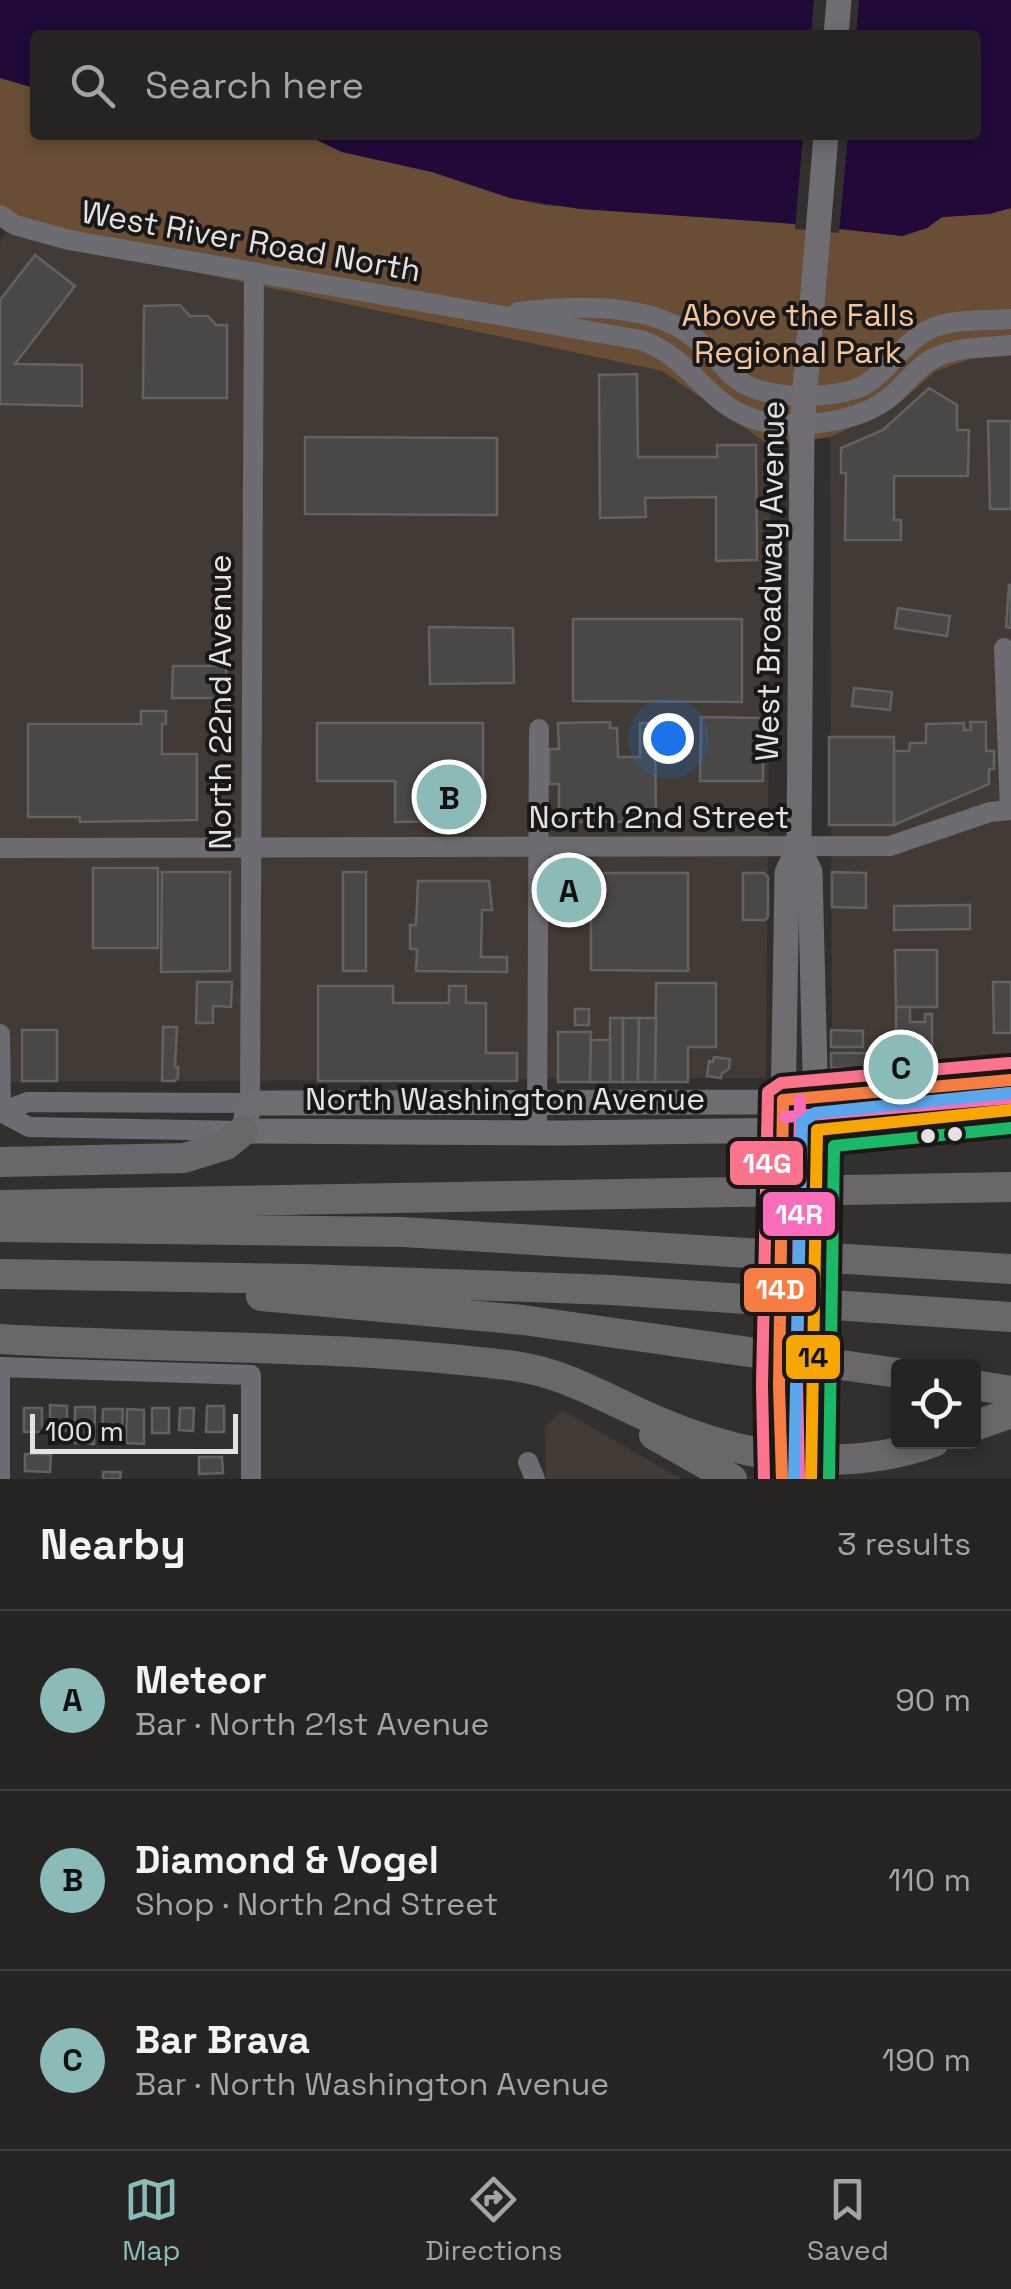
<!DOCTYPE html>
<meta charset="utf-8">
<style>
:root{--surface:#252422;--page:#2d2c2a;--text:#f1f3f6;--muted:#a3a4a5;--line:#424140;--accent:#8bbbb9}
body{margin:0;font-family:"Space Grotesk",sans-serif;background:var(--page);color:var(--text)}
.controls{position:absolute;right:30px;bottom:30px;display:grid;overflow:hidden;border-radius:10px;box-shadow:0 5px 15px #0003}
.controls button{width:90px;height:90px;display:grid;place-items:center;padding:0;border:0;border-bottom:2px solid var(--line);background:var(--surface);color:var(--text);font:50px sans-serif}
.scale{position:absolute;left:30px;bottom:25px;width:208px;box-sizing:border-box;padding-left:10px;border:5px solid #e4e2e1;border-top:0;font-size:28px;line-height:35px;white-space:nowrap;color:#e4e2e1;-webkit-text-stroke:8px #191817;paint-order:stroke}
.you{position:absolute;left:668px;top:738px;width:35px;height:35px;margin:-25px;border:8px solid #fff;border-radius:50%;background:#1a73e8;box-shadow:0 0 0 15px #1a73e833}
.badge{display:grid;place-items:center;width:65px;height:65px;border-radius:50%;background:var(--accent);color:#111;font-size:32px;font-weight:700}
.pin{position:absolute;translate:-50% -50%;border:5px solid #fff;box-shadow:0 2px 10px #0006}
.list{margin:0;padding:0;list-style:none}
h2{display:flex;justify-content:space-between;align-items:center;height:130px;margin:0;padding:0 40px;font-size:42px}
h2 small{font-size:32px;font-weight:400;color:var(--muted)}
.list li{display:grid;grid-template-columns:65px 1fr auto;gap:30px;align-items:center;box-sizing:border-box;height:180px;padding:0 40px;border-top:2px solid var(--line)}
.list b{display:block;font-size:38px;white-space:nowrap}
.list p{margin:0;font-size:32px;white-space:nowrap;color:var(--muted)}
.list em{font-size:32px;font-style:normal;color:var(--muted)}
.icon{flex:none;width:55px;height:55px;fill:none;stroke:currentColor;stroke-width:2;stroke-linecap:round;stroke-linejoin:round}
.map{position:relative;flex:none;width:1011px;height:1479px;overflow:hidden}
.search{position:absolute;background:var(--surface);box-shadow:0 5px 15px #0003;left:30px;right:30px;top:30px;height:110px;display:flex;align-items:center;gap:25px;box-sizing:border-box;padding:0 35px;border-radius:10px;color:var(--muted);font-size:38px}
.sheet{height:670px;background:var(--surface)}
nav{display:flex;justify-content:space-around;align-items:center;box-sizing:border-box;height:140px;border-top:2px solid var(--line);background:var(--surface);font-size:28px;color:var(--muted)}
nav a{display:grid;justify-items:center;gap:5px}
nav .on{color:var(--accent)}
.map>svg:first-child{display:block}
.built{fill:#413a35}
.green{fill:#694e35}
.water{fill:#21093a}
.pier{fill:#31302e}
.building{fill:#494847;stroke:#626261;stroke-width:2.5}
.lines{fill:none;stroke-linecap:round;stroke-linejoin:round}
.minor{stroke:#6d6c72;stroke-width:20}
.major{stroke:#6f6c72;stroke-width:25}
.highway{stroke:#69676a;stroke-width:30}
.major-bridge{stroke:#6f6c72;stroke-width:25}
.bus-1-casing{stroke:#191817;stroke-width:20}
.bus-2-casing{stroke:#191817;stroke-width:20}
.bus-3-casing{stroke:#191817;stroke-width:20}
.bus-4-casing{stroke:#191817;stroke-width:20}
.bus-5-casing{stroke:#191817;stroke-width:20}
.bus-6-casing{stroke:#191817;stroke-width:20}
.bus-1{stroke:#f77d43;stroke-width:12}
.bus-2{stroke:#fb6dba;stroke-width:12}
.bus-3{stroke:#fc738d;stroke-width:12}
.bus-4{stroke:#f7a600;stroke-width:12}
.bus-5{stroke:#1ab867;stroke-width:12}
.bus-6{stroke:#5aa8eb;stroke-width:12}
.bus-dot{fill:#e4e2e1;stroke:#191817;stroke-width:4}
.labels{text-anchor:middle;dominant-baseline:central;stroke-width:8;stroke-linejoin:round;paint-order:stroke}
.street-label{font-size:32px;fill:#e4e2e1;stroke:#191817}
.park-label{font-size:32px;fill:#f4c69d;stroke:#191817}
.line-badge{stroke:#191817;stroke-width:4}
.badge-label{font-size:28px;text-anchor:middle;font-weight:bold;fill:#fff}
.pale-badge-label{font-size:28px;text-anchor:middle;font-weight:bold;fill:#111}
</style>
<div class="map">
<svg width="1011" height="1479" viewBox="0 0 1011 1479">
<rect width="100%" height="100%" fill="#31302e"/>
<g class="built">
<path d="M6,232L662,371L771,446L766,1078L0,1082V242Z"/>
<path d="M1011,356V1064L832,1072L830,437L895,407L936,371L969,359Z"/>
<path d="M563,1410L681,1479H546L545,1427Z"/>
</g>
<path class="green" d="M0,78L35,88V135H296L317,140L342,152L432,172L510,198L544,205L845,228L903,236L927,228L942,217L989,214L1011,208V356L970,359L936,371L895,407L830,437L771,446L662,371L6,232L0,227Z"/>
<path class="water" d="M0,0H1011V208L989,214L942,217L927,228L902,236L785,223L580,209L510,198L432,172L342,152L317,140L296,135H976V35H35V88L0,78Z"/>
<g class="pier">
<path d="M814,0H859L856,35H811Z"/>
<path d="M803,135H848L839,233L795,229Z"/>
</g>
<g class="building">
<path d="M35,255L75,286L15,364L82,365V406L0,404V300Z"/>
<path d="M180,305L190,316H208L216,325H227V398H143L144,306Z"/>
<path d="M637,374L638,457H717V445H756L757,560L716,561V497L645,498L646,517L600,518L599,375Z"/>
<path d="M929,388L957,405V430H969L968,476H894V520H901V540H845L846,473H841V448L883,430Z"/>
<path d="M988,421H1011V509H990Z"/>
<path d="M305,437L497,438V515L305,514Z"/>
<path d="M1009,585H1011V628L1006,627Z"/>
<path d="M898,608L950,616L947,636L895,628Z"/>
<path d="M573,619H742V702L573,701Z"/>
<path d="M429,627L513,628L514,683L430,684Z"/>
<path d="M173,666H226V698H230V706H220V698H172Z"/>
<path d="M854,688L892,692L890,710L852,706Z"/>
<path d="M141,711H166V724H162V754H197V820L80,822V817H28V724H141Z"/>
<path d="M701,717L763,718V781H700Z"/>
<path d="M610,722V728H617L618,757H640V723H655L656,822H559V784H549V749H559L558,723Z"/>
<path d="M970,722H986V751H994V769H989V784L894,825V751H909L910,743H926V724L964,723V730H971Z"/>
<path d="M317,723H483V780L473,781V821L395,822V781H317Z"/>
<rect x="829" y="737" width="65" height="88"/>
<rect x="93" y="868" width="65" height="80"/>
<path d="M162,872H230V971L161,972Z"/>
<rect x="343" y="872" width="23" height="99"/>
<path d="M832,872L866,873V908L832,907Z"/>
<rect x="559" y="873" width="14" height="38"/>
<path d="M591,873H688V971L591,970Z"/>
<path d="M743,873H764L768,877V917L765,920H743Z"/>
<path d="M418,881H489L492,910H482L481,957H507V972L416,971L417,949H410V925H416Z"/>
<path d="M970,905V929L894,930V906Z"/>
<path d="M895,950H937V1007H896Z"/>
<path d="M197,982H232L231,1007L213,1006V1023H196Z"/>
<path d="M993,982H1011V1033H994Z"/>
<path d="M656,983H716V1047H688V1082H655Z"/>
<path d="M318,986H393V1003H449V986H466V1003H486V1053H517V1081H318Z"/>
<path d="M896,1007H910V1022H925V1014H932V1067H896Z"/>
<rect x="575" y="1009" width="14" height="16"/>
<rect x="610" y="1018" width="13" height="64"/>
<path d="M623,1018H639L638,1082H623Z"/>
<path d="M639,1018H656L655,1082H638Z"/>
<path d="M163,1027H177L175,1067H178V1077L175,1081H162Z"/>
<rect x="22" y="1030" width="35" height="51"/>
<path d="M831,1030L863,1031V1047H831Z"/>
<path d="M558,1032H591L590,1082H558Z"/>
<path d="M591,1040H610V1082H590Z"/>
<rect x="831" y="1053" width="45" height="15"/>
<path d="M714,1057L730,1059L729,1069L722,1073L721,1078L707,1076L709,1061L713,1062Z"/>
<path d="M50,1405L67,1406V1431H50Z"/>
<path d="M207,1406H224V1432H206Z"/>
<path d="M75,1407H95L94,1444L75,1443Z"/>
<rect x="24" y="1408" width="18" height="24"/>
<rect x="152" y="1408" width="17" height="25"/>
<path d="M180,1408H194L193,1431L179,1430Z"/>
<path d="M103,1409H123L122,1434H102Z"/>
<path d="M127,1409L144,1410V1444L126,1443Z"/>
<path d="M25,1454H51L50,1472L25,1471Z"/>
<path d="M199,1457H222L223,1473L199,1474Z"/>
<path d="M103,1472H121L120,1479H103Z"/>
</g>
<g class="lines">
<g class="minor">
<path d="M0,215L15,225L69,240L641,340C690,357 704,401 751,418C789,432 859,423 890,397C905,385 918,365 936,357C959,347 987,347 1011,345"/>
<path d="M518,312C568,306 638,302 683,330C736,364 719,391 797,396C813,397 843,394 858,388C885,377 901,344 928,330C952,318 985,321 1011,319"/>
<path d="M1004,648L1010,810"/>
<path d="M0,848L890,846L990,812L1011,810"/>
<path d="M0,1034L1,1112"/>
<path d="M0,1112L28,1102L250,1103L254,272"/>
<path d="M1,1112L29,1127L243,1131"/>
<path d="M537,1133L539,729"/>
<path d="M0,1367L251,1375V1479"/>
<path d="M0,1367V1479"/>
<path d="M528,1462L535,1479"/>
</g>
<g class="major">
<path d="M836,35L839,0"/>
<path d="M1011,1080L759,1102L250,1103L243,1131L561,1133L817,1130L1011,1110"/>
<path d="M816,1112L810,872L799,848L802,426L826,135"/>
<path d="M783,1115L787,873L799,848"/>
<path d="M779,1386L782,1479"/>
<path d="M811,1479L814,1389"/>
</g>
<g class="highway">
<path d="M0,1162L184,1158L226,1145L243,1131"/>
<path d="M0,1205L1011,1187"/>
<path d="M0,1227L403,1232L1011,1269"/>
<path d="M0,1274L304,1279L611,1290L1011,1317"/>
<path d="M261,1296L523,1320L898,1373"/>
<path d="M0,1339C171,1349 344,1344 514,1366C566,1373 608,1400 655,1420C745,1459 840,1475 934,1442"/>
<path d="M974,1385L1011,1391"/>
<path d="M974,1426L1011,1413"/>
<path d="M654,1435L732,1479"/>
</g>
<g class="major-bridge">
<path d="M779,1386L783,1159"/>
<path d="M814,1389L817,1161"/>
</g>
<g class="bus-1-casing">
<g id="bus-1">
<path d="M783,1100L1011,1080"/>
<path d="M782,1479L779,1386L783,1100"/>
</g>
</g>
<g class="bus-2-casing">
<g id="bus-2">
<path d="M785,1117L1011,1098"/>
<path d="M799,1478L797,1386L800,1100"/>
</g>
</g>
<g class="bus-3-casing">
<path id="bus-3" d="M764,1479L762,1386L768,1092L781,1083L1009,1063"/>
</g>
<g class="bus-4-casing">
<path id="bus-4" d="M811,1479L817,1130L1011,1110"/>
</g>
<g class="bus-5-casing">
<path id="bus-5" d="M829,1479L834,1146L1011,1128"/>
</g>
<g class="bus-6-casing">
<path id="bus-6" d="M794,1479L802,1122L815,1113L1009,1093"/>
</g>
<use href="#bus-1" class="bus-1"/>
<use href="#bus-2" class="bus-2"/>
<use href="#bus-3" class="bus-3"/>
<use href="#bus-4" class="bus-4"/>
<use href="#bus-5" class="bus-5"/>
<use href="#bus-6" class="bus-6"/>
</g>
<g class="bus-dot">
<circle cx="955" cy="1134" r="9"/>
<circle cx="928" cy="1136" r="9"/>
</g>
<g class="labels">
<g class="street-label">
<text transform="translate(251 241) rotate(10)">West River Road North</text>
<text transform="translate(770 581) rotate(-89)">West Broadway Avenue</text>
<text transform="translate(220 702) rotate(-90)">North 22nd Avenue</text>
<text x="659" y="817">North 2nd Street</text>
<text x="505" y="1099">North Washington Avenue</text>
</g>
<g class="park-label">
<text x="798" y="315">Above the Falls<tspan x="798" dy="37">Regional Park</tspan></text>
</g>
</g>
<g class="line-badge">
<rect x="728" y="1139" width="77" height="48" rx="10" fill="#fc738d"/>
<rect x="761" y="1190" width="76" height="48" rx="10" fill="#fb6dba"/>
<rect x="742" y="1266" width="76" height="48" rx="10" fill="#f77d43"/>
<rect x="784" y="1333" width="58" height="48" rx="10" fill="#f7a600"/>
</g>
<g class="badge-label">
<text x="767" y="1173">14G</text>
<text x="799" y="1224">14R</text>
<text x="780" y="1299">14D</text>
</g>
<g class="pale-badge-label">
<text x="813" y="1367">14</text>
</g>
</svg>
<div class="controls">
<button><svg class="icon" aria-label="locate" viewBox="0 0 24 24"><circle cx="12" cy="12" r="6"/><path d="M12 2v4M12 18v4M2 12h4M18 12h4"/></svg></button>
</div>
<div class="scale">100 m</div>
<div class="you"></div>
<div class="pin badge" style="left:569px;top:890px">A</div>
<div class="pin badge" style="left:449px;top:797px">B</div>
<div class="pin badge" style="left:901px;top:1067px">C</div>
<div class="search"><svg class="icon" aria-label="search" viewBox="0 0 24 24"><circle cx="10" cy="10" r="6"/><path d="M15 15l6 6"/></svg>Search here</div>
</div>
<section class="sheet">
<h2>Nearby<small>3 results</small></h2>
<ul class="list">
<li><span class="badge">A</span><div><b>Meteor</b><p>Bar · North 21st Avenue</p></div><em>90 m</em></li>
<li><span class="badge">B</span><div><b>Diamond &amp; Vogel</b><p>Shop · North 2nd Street</p></div><em>110 m</em></li>
<li><span class="badge">C</span><div><b>Bar Brava</b><p>Bar · North Washington Avenue</p></div><em>190 m</em></li>
</ul>
</section>
<nav>
<a class="on"><svg class="icon" aria-label="map" viewBox="0 0 24 24"><path d="M3 6l6-2 6 2 6-2v14l-6 2-6-2-6 2zM9 4v14M15 6v14"/></svg>Map</a>
<a><svg class="icon" aria-label="directions" viewBox="0 0 24 24"><path d="M12 3l9 9-9 9-9-9zM9 14v-3h6M13 9l2 2-2 2"/></svg>Directions</a>
<a><svg class="icon" aria-label="saved" viewBox="0 0 24 24"><path d="M7 4h10v16l-5-4-5 4z"/></svg>Saved</a>
</nav>
